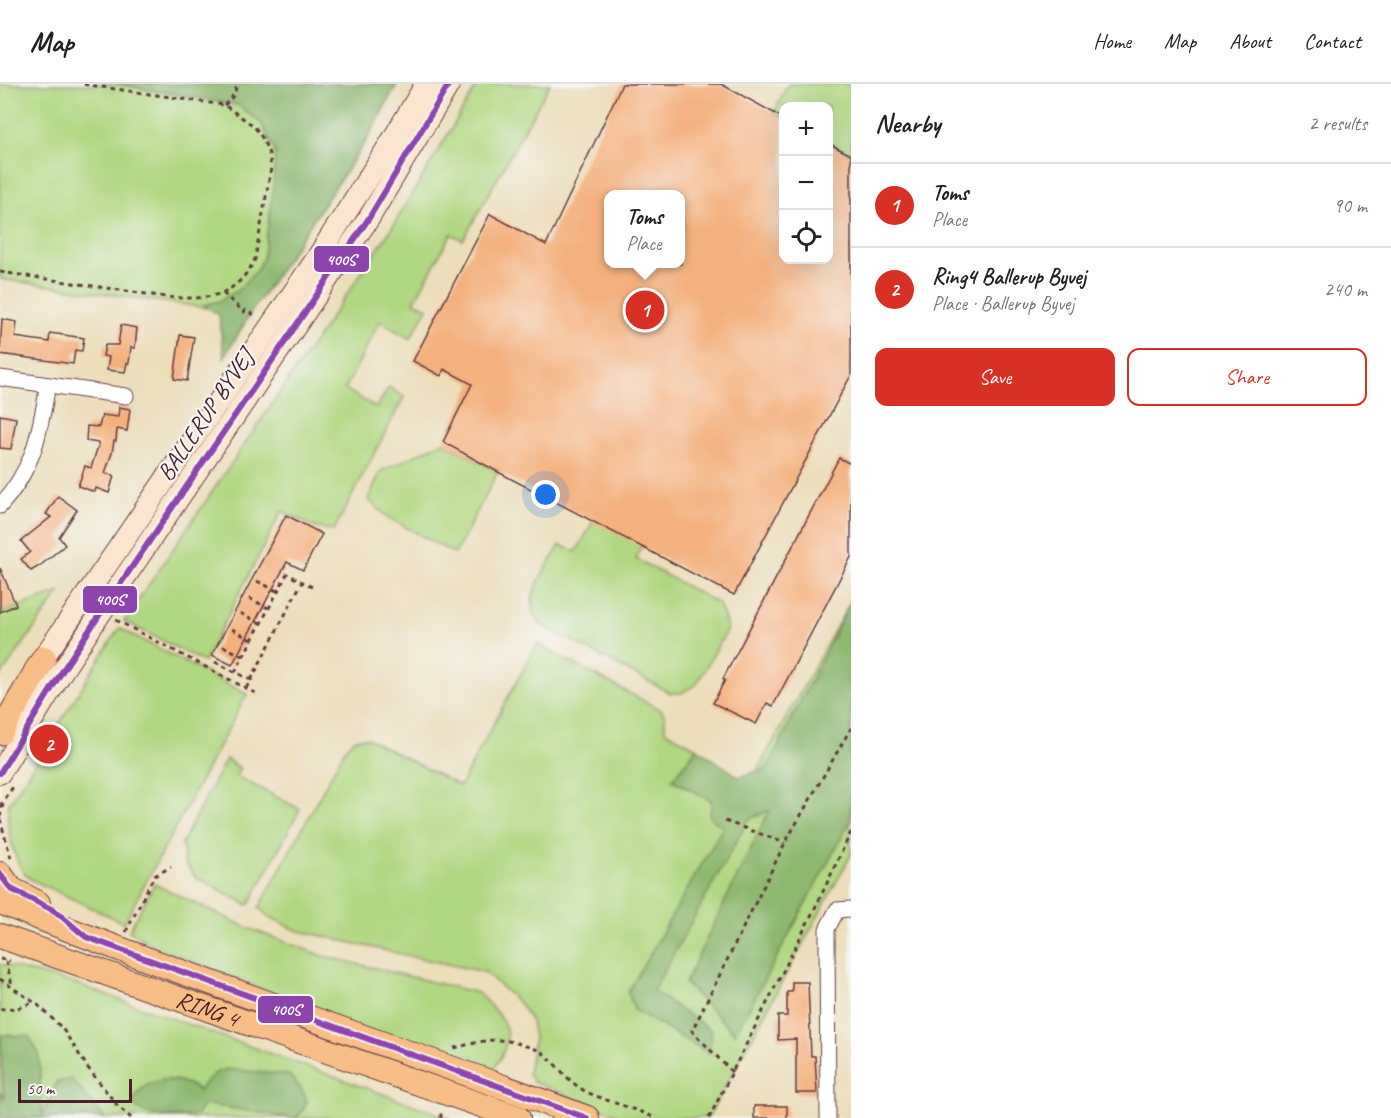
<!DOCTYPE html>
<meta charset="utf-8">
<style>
:root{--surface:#fff;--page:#f6f6f6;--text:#222;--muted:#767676;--line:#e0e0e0;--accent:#d93025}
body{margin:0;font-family:Caveat,sans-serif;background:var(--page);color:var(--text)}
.controls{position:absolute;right:18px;top:18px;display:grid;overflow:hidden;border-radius:12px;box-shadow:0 6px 24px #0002}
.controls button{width:54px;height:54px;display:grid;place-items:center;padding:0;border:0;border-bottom:2px solid var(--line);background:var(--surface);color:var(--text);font:30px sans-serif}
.scale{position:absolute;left:18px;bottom:15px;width:114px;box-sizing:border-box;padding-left:6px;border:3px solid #4a1f2b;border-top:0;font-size:16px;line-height:21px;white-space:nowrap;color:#4a1f2b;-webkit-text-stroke:4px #f6f6f2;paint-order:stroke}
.you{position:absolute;left:546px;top:411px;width:21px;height:21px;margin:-15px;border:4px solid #fff;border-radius:50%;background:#1a73e8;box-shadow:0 0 0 9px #1a73e833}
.badge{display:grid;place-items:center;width:39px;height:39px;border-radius:50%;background:var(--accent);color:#fff;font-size:20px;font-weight:700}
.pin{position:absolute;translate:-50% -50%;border:3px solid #fff;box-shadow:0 2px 6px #0006}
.popup{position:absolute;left:604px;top:106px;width:81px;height:78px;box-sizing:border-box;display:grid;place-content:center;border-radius:12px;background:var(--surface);filter:drop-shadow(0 2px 4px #0005);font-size:20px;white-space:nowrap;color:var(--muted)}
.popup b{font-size:22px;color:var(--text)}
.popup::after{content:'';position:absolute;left:50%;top:100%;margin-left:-12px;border:12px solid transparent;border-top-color:var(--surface)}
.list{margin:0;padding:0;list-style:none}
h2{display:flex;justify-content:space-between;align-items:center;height:78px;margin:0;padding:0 24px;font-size:26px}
h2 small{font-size:20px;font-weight:400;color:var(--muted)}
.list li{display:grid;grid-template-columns:39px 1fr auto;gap:18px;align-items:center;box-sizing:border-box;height:84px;padding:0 24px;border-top:2px solid var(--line)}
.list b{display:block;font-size:22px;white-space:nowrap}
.list p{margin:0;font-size:20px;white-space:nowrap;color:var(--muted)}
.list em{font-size:20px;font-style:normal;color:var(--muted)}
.actions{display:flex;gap:12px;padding:18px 24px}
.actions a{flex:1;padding:14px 0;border:2px solid var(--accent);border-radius:12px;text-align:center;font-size:21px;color:var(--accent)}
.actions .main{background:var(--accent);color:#fff}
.icon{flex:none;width:33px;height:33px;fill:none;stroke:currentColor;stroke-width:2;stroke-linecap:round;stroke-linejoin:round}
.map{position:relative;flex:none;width:851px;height:1034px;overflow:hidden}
header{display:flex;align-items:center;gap:36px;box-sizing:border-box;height:84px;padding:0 30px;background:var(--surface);border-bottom:2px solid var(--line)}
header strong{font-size:28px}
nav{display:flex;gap:33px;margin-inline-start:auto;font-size:21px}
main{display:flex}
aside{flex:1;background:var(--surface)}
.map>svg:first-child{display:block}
.green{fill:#b0d781;stroke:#7d7b56;stroke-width:1.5}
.forest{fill:#8cb86f;stroke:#6b6c4d;stroke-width:1.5}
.building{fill:#f4b17f;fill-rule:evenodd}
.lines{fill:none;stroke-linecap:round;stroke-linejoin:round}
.street-casing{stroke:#623c41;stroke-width:17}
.secondary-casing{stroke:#623c41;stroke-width:23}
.primary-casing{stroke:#623c41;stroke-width:26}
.path{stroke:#623c41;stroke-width:3;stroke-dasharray:4.5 4.5;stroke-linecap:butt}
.street{stroke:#fff;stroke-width:15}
.secondary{stroke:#fce5cf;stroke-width:21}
.primary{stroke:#f7be87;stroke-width:24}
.bus-1-casing{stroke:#f6f6f2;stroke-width:10}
.bus-1{stroke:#8e44ad;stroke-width:6}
.labels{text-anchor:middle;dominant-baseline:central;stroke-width:4.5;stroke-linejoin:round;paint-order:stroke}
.street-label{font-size:24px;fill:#4a1f2b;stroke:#f6f6f2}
.line-badge{stroke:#f6f6f2;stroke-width:2}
.badge-label{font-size:16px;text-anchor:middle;font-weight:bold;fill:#fff}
</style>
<header>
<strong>Map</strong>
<nav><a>Home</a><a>Map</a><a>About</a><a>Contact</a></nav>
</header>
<main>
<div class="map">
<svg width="851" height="1034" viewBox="0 0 851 1034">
<rect width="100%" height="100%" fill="#f6f6f2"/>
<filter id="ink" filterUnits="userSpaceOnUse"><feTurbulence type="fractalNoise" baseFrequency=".0167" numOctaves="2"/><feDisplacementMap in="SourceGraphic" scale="12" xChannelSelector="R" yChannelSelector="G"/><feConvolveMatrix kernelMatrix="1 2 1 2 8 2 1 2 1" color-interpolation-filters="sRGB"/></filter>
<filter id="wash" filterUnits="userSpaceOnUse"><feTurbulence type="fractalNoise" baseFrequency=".008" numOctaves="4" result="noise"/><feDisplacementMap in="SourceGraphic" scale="24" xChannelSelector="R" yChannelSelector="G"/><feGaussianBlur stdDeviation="1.35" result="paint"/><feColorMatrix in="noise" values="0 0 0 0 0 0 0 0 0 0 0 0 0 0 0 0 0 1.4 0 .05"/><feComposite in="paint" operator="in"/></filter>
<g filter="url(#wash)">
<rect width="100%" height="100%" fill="#ecdebb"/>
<g class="green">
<path d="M0,0H397L366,57L250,230L0,195Z"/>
<path d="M478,0H550L463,156L451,150L414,218L428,224L410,255L380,237L345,305L376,324L389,303L404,313L334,446L317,444L282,427L204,578L124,537L390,147Z"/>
<path d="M788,0H851V71L829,59L828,22H784L783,34L774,29Z"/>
<path d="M443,358L498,388L455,470L387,433L368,415L381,387Z"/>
<path d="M595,434L642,460L636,475L719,520L728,544L696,601L681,609H670L540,540C518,516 548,483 560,461L576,468Z"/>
<path d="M60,508L0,593V529Z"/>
<path d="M851,516V771L708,1034H626L533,998L528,989L534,954L531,937L521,921L485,888L418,874L296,846L268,832L259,824L347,662C353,655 357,653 367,654L460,702L537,560L661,626L665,632V647L697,664L672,696L712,717L723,743L657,869Z"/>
<path d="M119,544L247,610L124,839L32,796C29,793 24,790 22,786C12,769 5,738 9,720Z"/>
<path d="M226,675L240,684L236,692L300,725L250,819L248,821L195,793L185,779L182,759Z"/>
<path d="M154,800L248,844L320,871L478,909C505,937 519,948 494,984L477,987L358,944L157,863L129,847Z"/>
<path d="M0,880L70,898L450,1034H0Z"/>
</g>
<g class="forest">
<path d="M116,0H397L366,57L250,230L224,274L219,231L204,221L219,217L237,207L257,186L263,174L273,108L275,67L262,40L238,21Z"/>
<path d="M851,517V736L735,950L685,899L769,727L749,735L653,907L712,947L709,969L634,926L628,908L723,743L709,733L712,717L672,696L697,664L739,693L767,684Z"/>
<path d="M2,951L29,952L39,970L42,1032L57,998L71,995L105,1034H0V1007L4,1015L1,957Z"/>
<path d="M227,985L289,991L302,1006L307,1017L304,1025L296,1034H292L204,1020L197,1031C176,1034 147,1034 132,1021C139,992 179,989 199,1007C206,995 214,987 227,985Z"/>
</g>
<g id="blocks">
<g class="building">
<path d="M622,0H721L783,34V176H828V59L851,71V291L734,511L498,388L443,358L472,300L444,285L441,292L413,277L490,130L546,161ZM609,111H681V180H609Z"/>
<path d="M2,235L17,238L15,253L49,258L50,249L84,254L82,267L75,266L73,280L0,270Z"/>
<path d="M121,241L137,244L135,264L131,263L129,279H127L125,288L107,286L109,273L103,272L105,261H118Z"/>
<path d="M180,251L194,253L187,297L174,295Z"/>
<path d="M119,323L130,325L127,347L117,345L116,357H114L112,369L105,389L114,392L109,409L96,404L95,408L78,402L85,382L91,384L99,359L86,357L87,342L99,343L102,331L118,333Z"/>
<path d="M0,331L16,334L11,365L0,364Z"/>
<path d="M839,374L851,380V473L773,622L767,619L756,640L713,619L725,596L723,595Z"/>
<path d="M58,412L77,426L59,453L65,461L41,481L31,487L21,475L30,468L21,457L51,433L46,430Z"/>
<path d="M286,431L322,450L303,486L287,478L232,581L212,571Z"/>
<path d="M0,484L16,521L0,528Z"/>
<path d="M792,898H808L811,972H815L817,1009H796V955L778,956V932H787V908H792Z"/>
<rect x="754" y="1022" width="33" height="12"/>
</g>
</g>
</g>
<g filter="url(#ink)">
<use href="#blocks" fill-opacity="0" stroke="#623c41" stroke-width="1.5"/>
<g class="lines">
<g class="street-casing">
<g id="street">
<path d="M0,294L126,312"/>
<path d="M0,422C35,383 39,350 48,301"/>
<path d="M828,1034L827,845L837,826L851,825"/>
</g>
</g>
<g class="secondary-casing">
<g id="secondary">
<path d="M35,586L315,177L390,60L426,0"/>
<path d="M0,689L63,586L102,527L369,134L449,0"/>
</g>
</g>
<g class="primary-casing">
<g id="primary">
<path d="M0,649L44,574"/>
<path d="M0,790L11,805L38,819"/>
<path d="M0,818C193,897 392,960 587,1034"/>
<path id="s1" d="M0,852L518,1034"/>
</g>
</g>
<g class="path">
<path d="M224,21C232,15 235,10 237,0"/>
<path d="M0,188L166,213C207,216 235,215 255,175L271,84L269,70L263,55L254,42L224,21L82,0"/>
<path d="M223,209L244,228L245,226L257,233"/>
<path d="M257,497L277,507"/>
<path d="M249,514L268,524"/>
<path d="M240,529L260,539"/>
<path d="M116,536L257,610"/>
<path d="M232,545L251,556"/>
<path d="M223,562L243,572"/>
<path d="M215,578L235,588"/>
<path d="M251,596L302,498"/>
<path d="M246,604L251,596L235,588L287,490L314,504"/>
<path d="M0,722L13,703"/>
<path d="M0,733L3,720"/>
<path d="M0,735L11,774"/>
<path d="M725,737L785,759"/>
<path d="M126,848L154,792L171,783"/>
<path d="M0,875L10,877"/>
<path d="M6,877L12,901"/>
<path d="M0,895L38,921L62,944L88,984L117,1021L131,1034"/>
<path d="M0,925L18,924L34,918"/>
<path d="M454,964C485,957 495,951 526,962C532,964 539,966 543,969C558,981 568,998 585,1007C607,1018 632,1023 655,1034"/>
<path d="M732,988L692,947L785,759L851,644"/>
<path d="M441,1034V1027"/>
<path d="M709,1034L819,816L851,748"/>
</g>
<use href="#street" class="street"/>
<use href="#secondary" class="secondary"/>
<use href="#primary" class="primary"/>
<g class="bus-1-casing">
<g id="bus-1">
<path d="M0,689L63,586L102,527L369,134L449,0"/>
<path d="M0,790L11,805L55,827L86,853L587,1034"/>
</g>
</g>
<use href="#bus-1" class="bus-1"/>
</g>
</g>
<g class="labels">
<g class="street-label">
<text transform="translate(205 331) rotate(-56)">BALLERUP BYVEJ</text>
<text stroke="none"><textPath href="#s1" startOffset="220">RING 4</textPath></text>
</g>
</g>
<g class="line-badge">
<rect x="313" y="161" width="57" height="28" rx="6" fill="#8e44ad"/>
<rect x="82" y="501" width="56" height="29" rx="6" fill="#8e44ad"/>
<rect x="257" y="911" width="57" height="29" rx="6" fill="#8e44ad"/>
</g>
<g class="badge-label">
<text x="341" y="181">400S</text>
<text x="110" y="521">400S</text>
<text x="286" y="931">400S</text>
</g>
</svg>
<div class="controls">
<button>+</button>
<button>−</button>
<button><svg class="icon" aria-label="locate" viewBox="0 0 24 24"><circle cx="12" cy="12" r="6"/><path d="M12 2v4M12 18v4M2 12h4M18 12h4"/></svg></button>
</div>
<div class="scale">50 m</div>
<div class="you"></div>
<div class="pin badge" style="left:645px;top:226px">1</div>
<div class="popup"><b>Toms</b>Place</div>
<div class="pin badge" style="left:49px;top:660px">2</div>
</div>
<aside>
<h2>Nearby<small>2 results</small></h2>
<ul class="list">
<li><span class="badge">1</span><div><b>Toms</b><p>Place</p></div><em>90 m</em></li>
<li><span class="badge">2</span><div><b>Ring4 Ballerup Byvej</b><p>Place · Ballerup Byvej</p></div><em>240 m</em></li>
</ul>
<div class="actions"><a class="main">Save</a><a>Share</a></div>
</aside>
</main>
